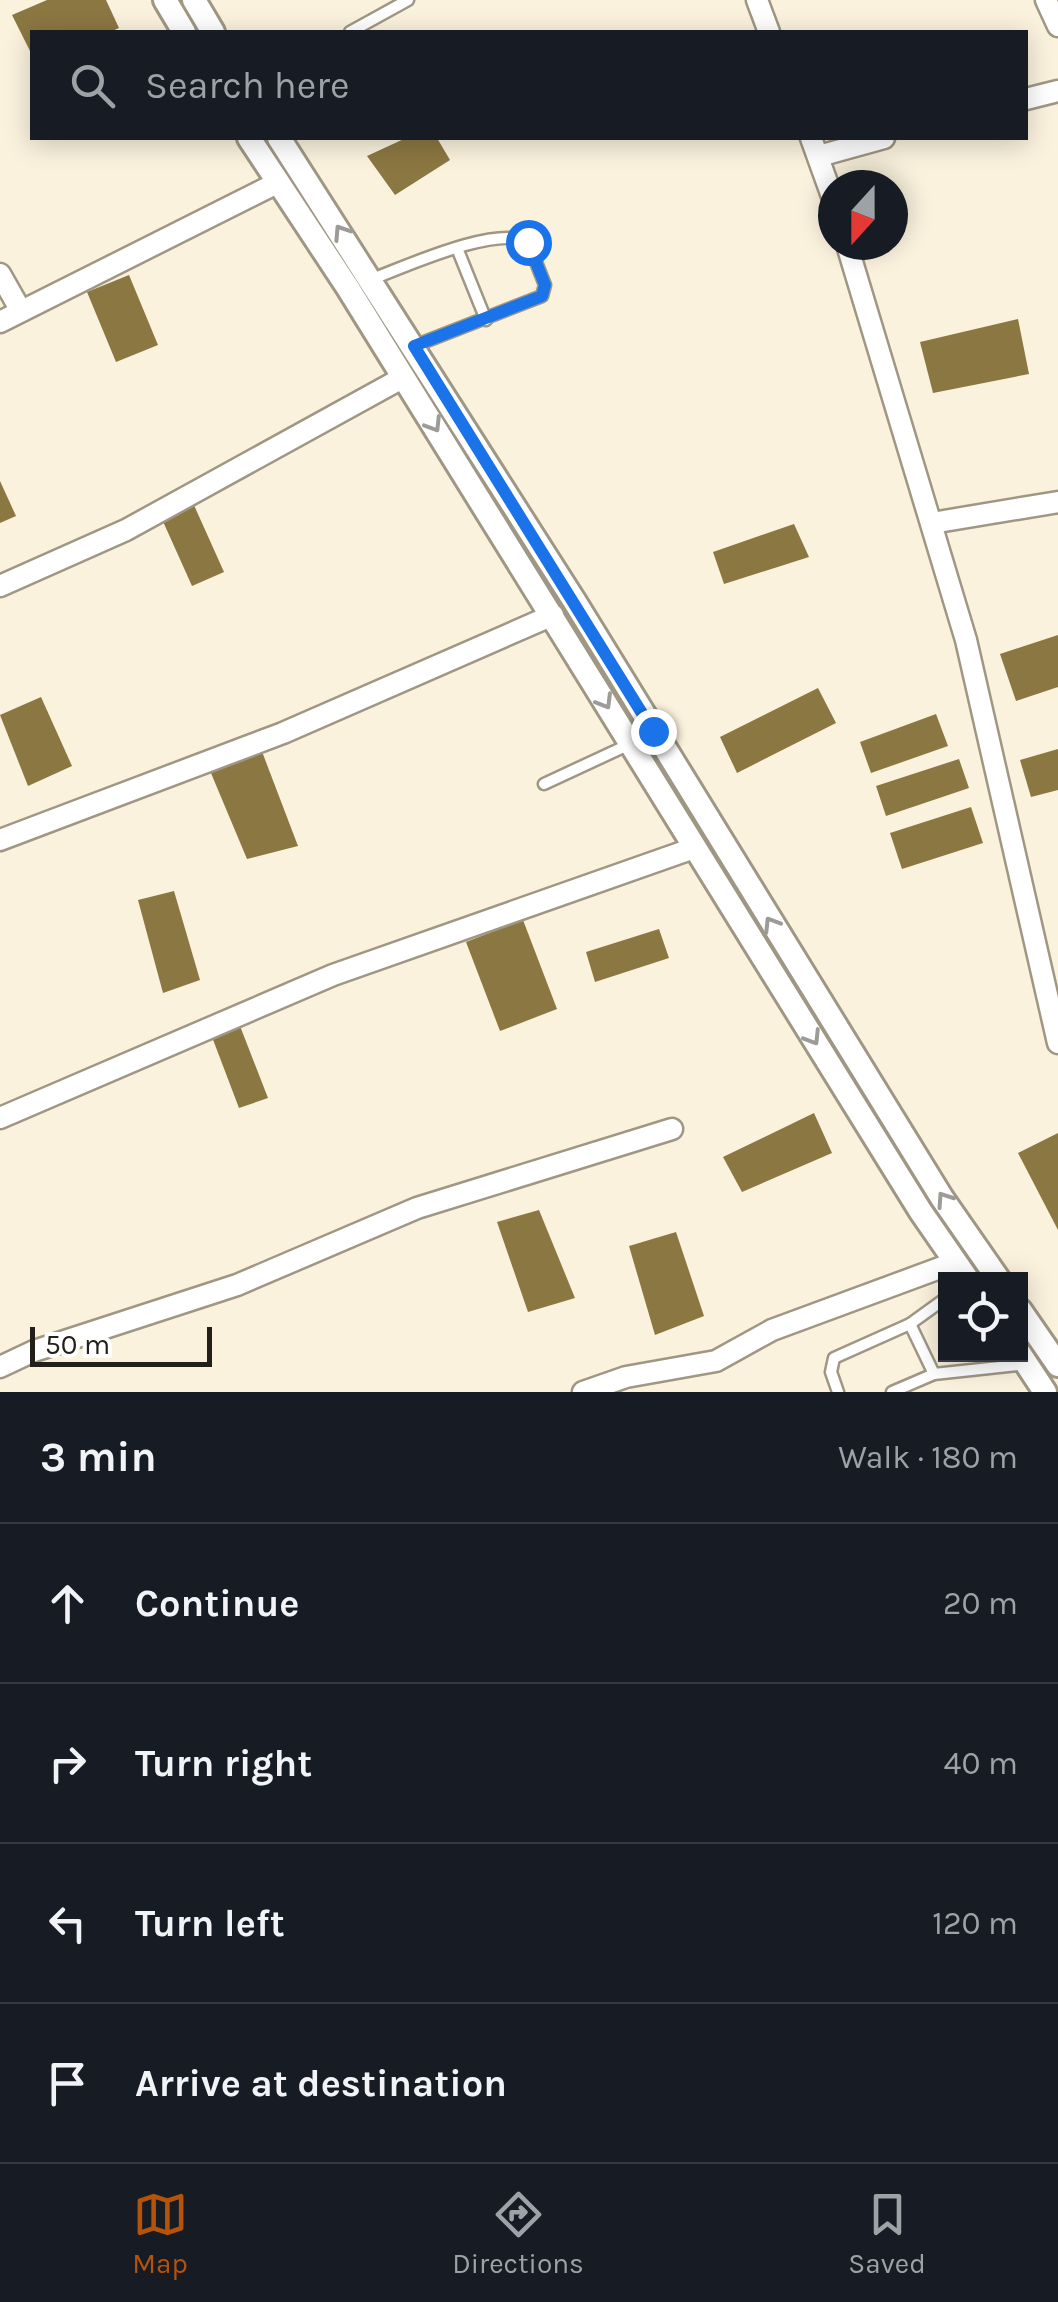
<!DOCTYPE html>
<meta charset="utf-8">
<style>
:root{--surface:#171b24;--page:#20242c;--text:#f1f3f6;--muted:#9ea1a6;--line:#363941;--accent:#b45309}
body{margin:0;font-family:Karla,sans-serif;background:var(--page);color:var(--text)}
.controls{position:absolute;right:30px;bottom:30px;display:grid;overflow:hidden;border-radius:0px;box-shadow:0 5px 25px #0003}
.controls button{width:90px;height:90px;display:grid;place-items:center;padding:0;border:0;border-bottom:2px solid var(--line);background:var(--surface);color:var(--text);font:50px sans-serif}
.compass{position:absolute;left:818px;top:170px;width:90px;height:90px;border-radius:50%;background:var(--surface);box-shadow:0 5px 25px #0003;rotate:201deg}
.scale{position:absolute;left:30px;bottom:25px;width:182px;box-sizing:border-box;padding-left:10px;border:5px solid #232019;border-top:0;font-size:28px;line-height:35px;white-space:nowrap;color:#232019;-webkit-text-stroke:8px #fff;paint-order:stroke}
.stop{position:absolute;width:30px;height:30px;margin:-22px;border:8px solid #1a73e8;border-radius:50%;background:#fff}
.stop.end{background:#1a73e8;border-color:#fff;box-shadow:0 2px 10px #0008}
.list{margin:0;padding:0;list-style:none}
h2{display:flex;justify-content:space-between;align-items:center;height:130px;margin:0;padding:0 40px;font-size:42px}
h2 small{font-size:32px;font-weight:400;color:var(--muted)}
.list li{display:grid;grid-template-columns:65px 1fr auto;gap:30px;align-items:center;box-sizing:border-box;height:160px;padding:0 40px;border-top:2px solid var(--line)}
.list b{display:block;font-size:38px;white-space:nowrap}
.list em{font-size:32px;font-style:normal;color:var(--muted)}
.icon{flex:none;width:55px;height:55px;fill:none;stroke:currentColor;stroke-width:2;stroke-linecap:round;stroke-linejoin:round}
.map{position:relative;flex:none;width:1058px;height:1392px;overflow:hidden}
.search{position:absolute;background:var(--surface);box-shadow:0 5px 25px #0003;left:30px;right:30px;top:30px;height:110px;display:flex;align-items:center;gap:25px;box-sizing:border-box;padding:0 35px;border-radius:0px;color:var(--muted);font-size:38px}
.sheet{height:770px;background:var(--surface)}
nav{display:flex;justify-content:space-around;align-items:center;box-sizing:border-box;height:140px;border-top:2px solid var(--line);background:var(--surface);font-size:28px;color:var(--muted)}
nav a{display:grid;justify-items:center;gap:5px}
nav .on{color:var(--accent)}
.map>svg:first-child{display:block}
.building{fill:#8b7742}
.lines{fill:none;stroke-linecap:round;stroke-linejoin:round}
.service-casing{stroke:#9f9784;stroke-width:15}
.minor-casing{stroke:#9f9784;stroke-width:25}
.tertiary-casing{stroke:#9f9784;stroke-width:28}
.service{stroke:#fff;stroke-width:10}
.minor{stroke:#fff;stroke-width:20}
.tertiary{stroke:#fff;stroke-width:22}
.oneway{stroke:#9c9b98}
.route{stroke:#1a73e8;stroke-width:12}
</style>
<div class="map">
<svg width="1058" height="1392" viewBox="0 0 1058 1392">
<rect width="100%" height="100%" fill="#faf2dd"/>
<g class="building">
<path d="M47,0H106L119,28L110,32H32V55L12,15Z"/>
<path d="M406,138H437L450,160L395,195L367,156Z"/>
<path d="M129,275L158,345L116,362L87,292Z"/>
<path d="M1018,319L1029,374L933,393L920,342Z"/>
<path d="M0,481L16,516L0,523Z"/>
<path d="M193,503L224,572L192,586L161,517Z"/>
<path d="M794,524L809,557L724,584L713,552Z"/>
<path d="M1058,635V687L1016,701L1000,654Z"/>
<path d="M818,688L836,723L737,773L720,737Z"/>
<path d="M41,697L72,766L28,786L0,715Z"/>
<path d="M936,714L948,746L871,773L860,742Z"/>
<path d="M261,749L298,846L247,859L208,766Z"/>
<path d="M1058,749V790L1031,797L1020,760Z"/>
<path d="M959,759L969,788L886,816L876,786Z"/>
<path d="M971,807L983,843L902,869L890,833Z"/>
<path d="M174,891L200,980L163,993L138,900Z"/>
<path d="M523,920L557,1009L500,1031L466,942Z"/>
<path d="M659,929L669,958L595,982L586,952Z"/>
<path d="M240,1026L268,1098L239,1108L212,1037Z"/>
<path d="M814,1113L832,1153L742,1192L723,1157Z"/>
<path d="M1058,1133V1230L1018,1153Z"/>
<path d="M539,1210L575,1298L528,1312L497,1222Z"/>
<path d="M676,1232L704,1316L655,1335L629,1246Z"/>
</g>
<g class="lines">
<g class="service-casing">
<g id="service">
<path d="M350,32L408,0"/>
<path d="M457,248L486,320"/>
<path d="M372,279C407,266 496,225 528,242L545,285L542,296L414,346"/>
<path d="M544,784L630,744"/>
<path d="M910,1324L934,1374"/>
<path d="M838,1392L831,1372L834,1358L910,1324L946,1298"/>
<path d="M892,1392L934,1374L1027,1364"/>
</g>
</g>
<g class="minor-casing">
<g id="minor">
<path d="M757,0L769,32"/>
<path d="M1046,0L1058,26"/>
<path d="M1026,99L1058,91"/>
<path d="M811,138L833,199"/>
<path d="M819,156L884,138"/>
<path d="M847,245L966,640L1058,1043"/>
<path d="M0,274L21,311"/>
<path d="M0,322L279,182"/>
<path d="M932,523L1058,502"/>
<path d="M0,586L126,530L404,377"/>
<path d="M0,840L283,733L553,615"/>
<path d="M0,1118L333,975L694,848"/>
<path d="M0,1367L34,1351L237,1285L417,1208L672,1129"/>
<path d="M583,1392L626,1377L716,1361L772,1330L956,1262"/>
</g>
</g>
<g class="tertiary-casing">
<g id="tertiary">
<path d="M165,0L184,32"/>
<path d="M194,0L213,32"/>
<path d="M249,138L348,288L921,1212L968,1280"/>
<path d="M279,138L575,602L942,1198L999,1280"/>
<path d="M1020,1310L1058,1365"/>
<path d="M1020,1354L1045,1392"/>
</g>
</g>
<use href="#service" class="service"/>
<use href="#minor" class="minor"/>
<use href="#tertiary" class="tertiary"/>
</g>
<defs><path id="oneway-chevron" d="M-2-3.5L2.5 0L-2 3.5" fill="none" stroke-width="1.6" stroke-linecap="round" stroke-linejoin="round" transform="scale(2.5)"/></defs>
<g class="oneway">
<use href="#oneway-chevron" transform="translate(341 232) rotate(-123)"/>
<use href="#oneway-chevron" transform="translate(434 425) rotate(58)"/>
<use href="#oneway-chevron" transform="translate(605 702) rotate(59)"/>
<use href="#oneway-chevron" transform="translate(771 924) rotate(-122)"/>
<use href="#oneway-chevron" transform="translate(813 1038) rotate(58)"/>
<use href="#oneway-chevron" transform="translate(944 1199) rotate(-124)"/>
</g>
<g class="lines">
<path class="route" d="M528,242L545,285L542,296L414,346L653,731"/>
</g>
</svg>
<div class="controls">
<button><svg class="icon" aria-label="locate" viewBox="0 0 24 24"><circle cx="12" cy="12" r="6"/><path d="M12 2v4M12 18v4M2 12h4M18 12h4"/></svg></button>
</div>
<svg class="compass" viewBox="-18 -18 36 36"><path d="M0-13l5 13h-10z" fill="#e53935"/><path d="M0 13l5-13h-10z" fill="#9ea1a6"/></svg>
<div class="scale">50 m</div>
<div class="stop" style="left:528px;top:242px"></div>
<div class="stop end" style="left:653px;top:731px"></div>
<div class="search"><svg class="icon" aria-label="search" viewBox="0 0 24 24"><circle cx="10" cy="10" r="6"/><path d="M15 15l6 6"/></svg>Search here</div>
</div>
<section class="sheet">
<h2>3 min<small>Walk · 180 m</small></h2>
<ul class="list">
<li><svg class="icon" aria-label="ahead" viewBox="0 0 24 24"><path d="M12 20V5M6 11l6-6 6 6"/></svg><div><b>Continue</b></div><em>20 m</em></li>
<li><svg class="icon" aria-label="right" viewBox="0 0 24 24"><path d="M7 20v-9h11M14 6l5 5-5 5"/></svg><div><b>Turn right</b></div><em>40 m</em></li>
<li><svg class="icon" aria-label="left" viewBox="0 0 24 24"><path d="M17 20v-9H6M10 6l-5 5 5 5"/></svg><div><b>Turn left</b></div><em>120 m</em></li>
<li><svg class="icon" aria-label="arrive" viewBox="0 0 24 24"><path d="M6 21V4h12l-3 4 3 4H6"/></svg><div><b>Arrive at destination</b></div></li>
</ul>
</section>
<nav>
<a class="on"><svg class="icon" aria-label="map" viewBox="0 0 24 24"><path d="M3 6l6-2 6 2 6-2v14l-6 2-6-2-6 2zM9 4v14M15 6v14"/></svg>Map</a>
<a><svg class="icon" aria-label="directions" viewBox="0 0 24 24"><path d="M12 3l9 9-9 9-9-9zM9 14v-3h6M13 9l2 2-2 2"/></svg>Directions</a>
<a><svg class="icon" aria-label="saved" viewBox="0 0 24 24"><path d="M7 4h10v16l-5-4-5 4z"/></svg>Saved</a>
</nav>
